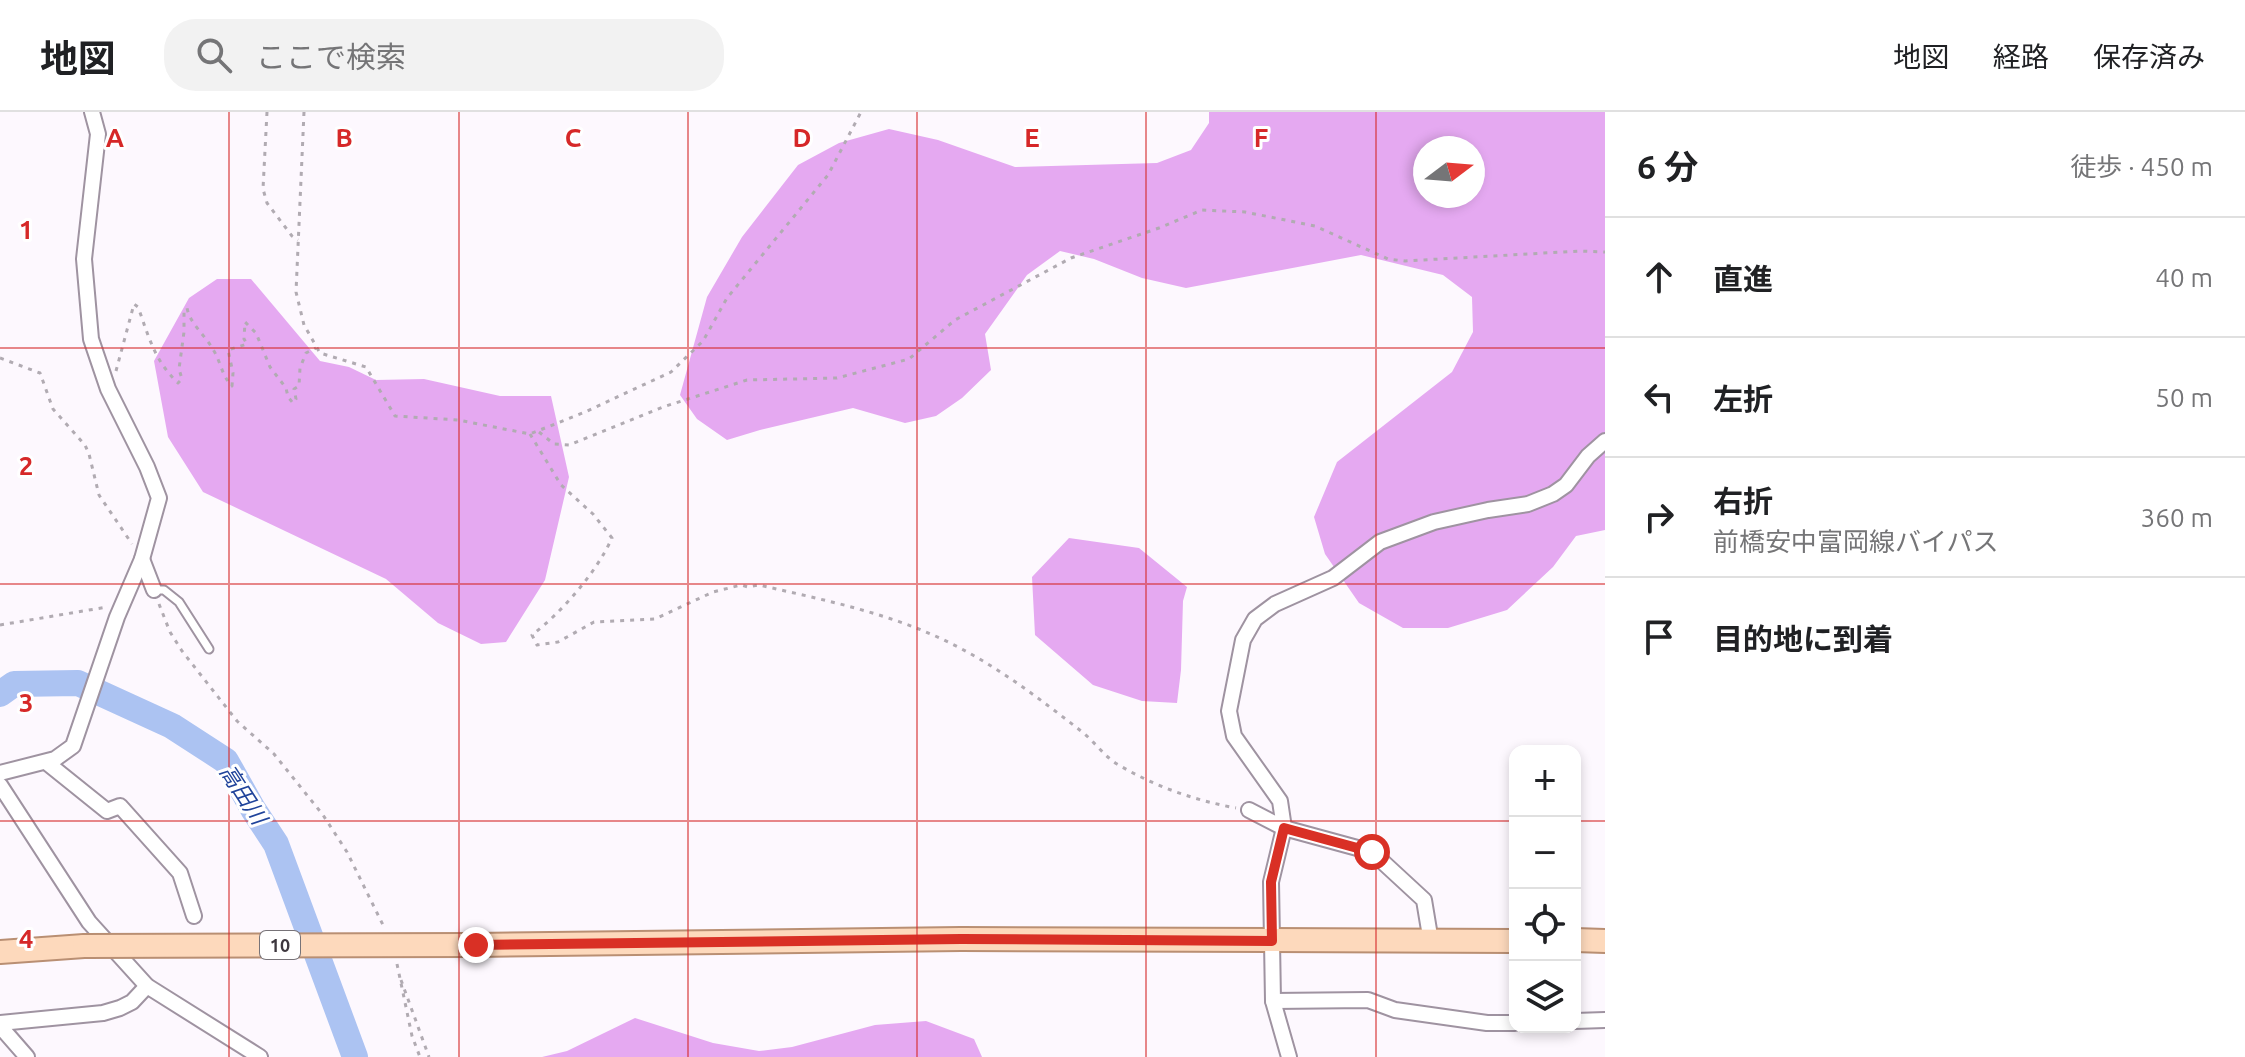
<!DOCTYPE html>
<html lang="ja">
<meta charset="utf-8">
<style>
:root{--surface:#fff;--page:#f2f2f2;--text:#202124;--muted:#757577;--line:#e0e0e0}
body{margin:0;font-family:Ubuntu,"Noto Sans JP",sans-serif;background:var(--page);color:var(--text)}
.controls{position:absolute;right:24px;bottom:24px;display:grid;overflow:hidden;border-radius:16px;box-shadow:0 4px 12px #0003}
.controls button{width:72px;height:72px;display:grid;place-items:center;padding:0;border:0;border-bottom:2px solid var(--line);background:var(--surface);color:var(--text);font:40px sans-serif}
.compass{position:absolute;left:1413px;top:24px;width:72px;height:72px;border-radius:50%;background:var(--surface);box-shadow:0 4px 12px #0003;rotate:74deg}
.stop{position:absolute;width:24px;height:24px;margin:-18px;border:6px solid #d93025;border-radius:50%;background:#fff}
.stop.end{background:#d93025;border-color:#fff;box-shadow:0 2px 8px #0008}
.list{margin:0;padding:0;list-style:none}
h2{display:flex;justify-content:space-between;align-items:center;height:104px;margin:0;padding:0 32px;font-size:34px}
h2 small{font-size:26px;font-weight:400;color:var(--muted)}
.list li{display:grid;grid-template-columns:52px 1fr auto;gap:24px;align-items:center;box-sizing:border-box;height:120px;padding:0 32px;border-top:2px solid var(--line)}
.list b{display:block;font-size:30px;white-space:nowrap}
.list p{margin:0;font-size:26px;white-space:nowrap;color:var(--muted)}
.list em{font-size:26px;font-style:normal;color:var(--muted)}
.icon{flex:none;width:44px;height:44px;fill:none;stroke:currentColor;stroke-width:2;stroke-linecap:round;stroke-linejoin:round}
.map{position:relative;flex:none;width:1605px;height:945px;overflow:hidden}
header{display:flex;align-items:center;gap:48px;box-sizing:border-box;height:112px;padding:0 40px;background:var(--surface);border-bottom:2px solid var(--line)}
header strong{font-size:38px}
nav{display:flex;gap:44px;margin-inline-start:auto;font-size:28px}
.search{width:560px;height:72px;background:var(--page);display:flex;align-items:center;gap:20px;box-sizing:border-box;padding:0 28px;border-radius:32px;color:var(--muted);font-size:30px}
main{display:flex}
aside{flex:1;background:var(--surface)}
.map>svg:first-child{display:block}
.forest{fill:#e5a9f1;fill-rule:evenodd}
.lines{fill:none;stroke-linecap:round;stroke-linejoin:round}
.river{stroke:#acc3f2;stroke-width:26}
.lane-casing{stroke:#9f93a1;stroke-width:11}
.street-casing{stroke:#9f93a1;stroke-width:18}
.primary-casing{stroke:#b98f73;stroke-width:26}
.path{stroke:#b1abb2;stroke-width:3;stroke-dasharray:4 6;stroke-linecap:butt}
.lane{stroke:#fff;stroke-width:7}
.street{stroke:#fff;stroke-width:14}
.primary{stroke:#fdd9bc;stroke-width:22}
.primary-bridge-casing{stroke:#b98f73;stroke-width:26;stroke-linecap:butt}
.primary-bridge{stroke:#fdd9bc;stroke-width:22}
.route{stroke:#d93025;stroke-width:10}
.grid{fill:none;stroke:#d62828;stroke-width:2;stroke-opacity:0.55}
.labels{text-anchor:middle;dominant-baseline:central;stroke-width:6;stroke-linejoin:round;paint-order:stroke}
.shield{fill:#fff;stroke:#777378;stroke-width:2}
.shield-label{font-size:18px;font-weight:bold;fill:#3d373e}
.water-label{font-size:22px;font-style:italic;fill:#20449b;stroke:#fff}
.grid-label{font-size:26px;text-anchor:middle;font-weight:bold;fill:#d62828;stroke:#fff;stroke-width:6;stroke-linejoin:round;paint-order:stroke}
</style>
<header>
<strong>地図</strong>
<div class="search"><svg class="icon" aria-label="search" viewBox="0 0 24 24"><circle cx="10" cy="10" r="6"/><path d="M15 15l6 6"/></svg>ここで検索</div>
<nav><a>地図</a><a>経路</a><a>保存済み</a></nav>
</header>
<main>
<div class="map">
<svg width="1605" height="945" viewBox="0 0 1605 945">
<rect width="100%" height="100%" fill="#fdf8fe"/>
<g class="forest">
<path d="M1209,0H1605V418L1576,424L1553,455L1507,498L1448,516H1403L1359,491L1325,442L1314,405L1337,350L1452,260L1473,220L1472,185L1443,163L1361,143L1186,176L1142,166L1094,147L1060,139L1027,163L985,222L991,258L962,286L936,304L905,311L853,296L760,318L727,328L697,307L680,283L707,185L742,125L798,53L839,31L889,17L938,28L1015,55L1157,51L1191,38L1209,11ZM1425,36H1473V84H1425Z"/>
<path d="M217,167H251L320,249L349,255L376,268L424,267L500,284H551L569,365L545,468L506,530L481,532L438,511L386,467L203,380L168,325L154,249L189,186Z"/>
<path d="M1069,426L1139,436L1187,475L1183,489L1181,558L1177,591L1142,589L1093,573L1035,523L1032,465Z"/>
<path d="M635,906L713,931L759,939L792,935L875,913L926,909L974,927L982,945H542L567,939Z"/>
</g>
<g class="lines">
<path class="river" d="M0,582L14,572L78,571L172,614L226,649L253,697L276,732L355,945"/>
<g class="lane-casing">
<path id="lane" d="M154,478H164L179,490L209,537"/>
</g>
<g class="street-casing">
<g id="street">
<path d="M142,447L154,478"/>
<path d="M46,650L107,699L120,694L180,761L194,804"/>
<path d="M0,661L55,647L73,634L117,505L142,447L159,386L147,355L108,277L91,227L84,147L98,22L92,0"/>
<path d="M0,673L89,810L147,874L260,945"/>
<path d="M1249,698L1284,716L1372,740L1424,788L1431,830"/>
<path d="M1273,889L1368,888L1395,898L1487,911H1515"/>
<path d="M1575,909L1605,908"/>
<path d="M0,911L103,901L120,896L132,890L147,874"/>
<path d="M0,914L27,945"/>
<path d="M1289,945L1273,889L1271,770L1284,716L1280,689L1234,624L1229,599L1243,528L1255,507L1275,492L1333,466L1380,430L1434,410L1488,398L1528,392L1553,382L1566,373L1588,344L1605,329"/>
</g>
</g>
<g class="primary-casing">
<g id="primary">
<path d="M1575,828L1605,829"/>
<path d="M476,833L961,827L1515,829"/>
<path d="M0,840L84,834"/>
</g>
</g>
<g class="path">
<path d="M267,0L263,77L267,91L292,124L298,128"/>
<path d="M304,0L296,180L304,213L320,241L366,255L395,304L458,308L530,322L585,300L671,260L703,229L727,186L828,63L861,0"/>
<path d="M0,246L40,261L53,297L85,333L89,342L99,383L132,432"/>
<path d="M116,259L134,192L138,195C149,225 154,248 178,271L182,267L179,257L184,220V200L187,196C190,212 206,224 214,239C221,251 222,264 232,274L233,261L228,238L247,232L244,227L245,210L256,221L270,255L286,276L288,285L293,291L296,287L294,277L299,274L300,256L306,241L316,236"/>
<path d="M539,320L554,332L569,333L663,295L747,268L837,266L909,247L955,208L1071,146L1159,116L1202,98L1245,100L1315,114L1388,147L1405,149L1580,139L1605,140"/>
<path d="M530,322L561,373L593,402L612,426C596,461 562,500 532,523L537,533L558,530L594,510L655,507L713,480L741,473L748,475L759,473C824,488 890,501 950,531C997,554 1040,587 1081,619C1094,629 1104,644 1117,652C1154,674 1193,688 1236,696"/>
<path d="M159,492L170,520L182,539L237,609L274,642L323,703L347,740L384,815"/>
<path d="M0,513L107,495"/>
<path d="M397,852L412,924L420,945"/>
<path d="M401,868L429,945"/>
</g>
<use href="#lane" class="lane"/>
<use href="#street" class="street"/>
<use href="#primary" class="primary"/>
<g class="primary-bridge-casing">
<path id="primary-bridge" d="M84,834L476,833"/>
</g>
<use href="#primary-bridge" class="primary-bridge"/>
</g>
<g class="lines">
<path class="route" d="M476,833L961,827L1272,829L1271,770L1284,716L1372,740"/>
</g>
<path class="grid" d="M229,0V945M459,0V945M688,0V945M917,0V945M1146,0V945M1376,0V945M0,236H1605M0,472H1605M0,709H1515M1575,709H1605"/>
<g class="labels">
<rect class="shield" x="260" y="819" width="40" height="28" rx="6"/>
<g class="shield-label">
<text x="280" y="833">10</text>
</g>
<g class="water-label">
<text transform="translate(244 682) rotate(57)">高田川</text>
</g>
</g>
<g class="grid-label">
<text x="115" y="35">A</text>
<text x="344" y="35">B</text>
<text x="573" y="35">C</text>
<text x="802" y="35">D</text>
<text x="1032" y="35">E</text>
<text x="1261" y="35">F</text>
<text x="26" y="127">1</text>
<text x="26" y="363">2</text>
<text x="26" y="600">3</text>
<text x="26" y="836">4</text>
</g>
</svg>
<div class="controls">
<button>+</button>
<button>−</button>
<button><svg class="icon" aria-label="locate" viewBox="0 0 24 24"><circle cx="12" cy="12" r="6"/><path d="M12 2v4M12 18v4M2 12h4M18 12h4"/></svg></button>
<button><svg class="icon" aria-label="layers" viewBox="0 0 24 24"><path d="M12 4l9 5-9 5-9-5zM3 14l9 5 9-5"/></svg></button>
</div>
<svg class="compass" viewBox="-18 -18 36 36"><path d="M0-13l5 13h-10z" fill="#e53935"/><path d="M0 13l5-13h-10z" fill="#757577"/></svg>
<div class="stop" style="left:1372px;top:740px"></div>
<div class="stop end" style="left:476px;top:833px"></div>
</div>
<aside>
<h2>6 分<small>徒歩 · 450 m</small></h2>
<ul class="list">
<li><svg class="icon" aria-label="ahead" viewBox="0 0 24 24"><path d="M12 20V5M6 11l6-6 6 6"/></svg><div><b>直進</b></div><em>40 m</em></li>
<li><svg class="icon" aria-label="left" viewBox="0 0 24 24"><path d="M17 20v-9H6M10 6l-5 5 5 5"/></svg><div><b>左折</b></div><em>50 m</em></li>
<li><svg class="icon" aria-label="right" viewBox="0 0 24 24"><path d="M7 20v-9h11M14 6l5 5-5 5"/></svg><div><b>右折</b><p>前橋安中富岡線バイパス</p></div><em>360 m</em></li>
<li><svg class="icon" aria-label="arrive" viewBox="0 0 24 24"><path d="M6 21V4h12l-3 4 3 4H6"/></svg><div><b>目的地に到着</b></div></li>
</ul>
</aside>
</main>
